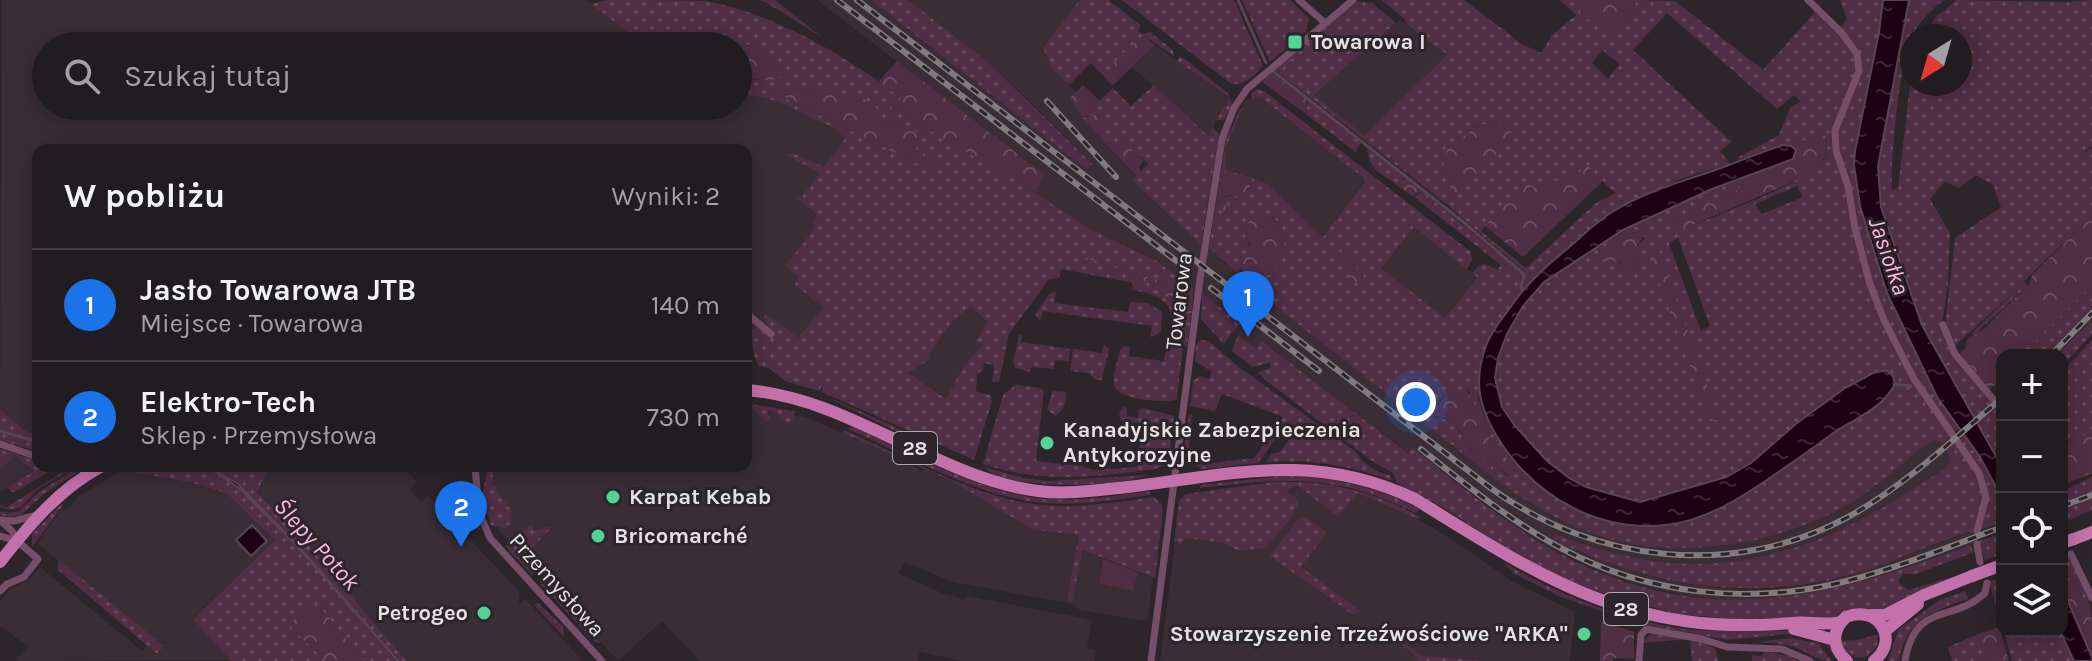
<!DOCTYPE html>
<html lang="pl">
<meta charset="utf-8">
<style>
:root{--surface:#211c20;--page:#292529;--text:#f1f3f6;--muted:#a2a1a5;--line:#3e3a3e;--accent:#1a73e8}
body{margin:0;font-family:Karla,sans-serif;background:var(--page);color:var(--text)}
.controls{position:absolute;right:24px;bottom:24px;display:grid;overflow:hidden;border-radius:16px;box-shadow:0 4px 20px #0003}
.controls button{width:72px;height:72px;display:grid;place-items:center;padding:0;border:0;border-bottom:2px solid var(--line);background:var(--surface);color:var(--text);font:40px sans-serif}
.compass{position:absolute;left:1900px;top:24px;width:72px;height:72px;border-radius:50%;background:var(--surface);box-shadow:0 4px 20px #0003;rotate:217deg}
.you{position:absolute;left:1416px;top:402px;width:28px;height:28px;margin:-20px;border:6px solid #fff;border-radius:50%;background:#1a73e8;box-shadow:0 0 0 12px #1a73e833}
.badge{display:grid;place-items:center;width:52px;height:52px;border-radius:50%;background:var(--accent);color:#fff;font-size:26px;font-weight:700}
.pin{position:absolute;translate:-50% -66px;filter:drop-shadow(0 2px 4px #0008)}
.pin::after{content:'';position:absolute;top:42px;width:28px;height:24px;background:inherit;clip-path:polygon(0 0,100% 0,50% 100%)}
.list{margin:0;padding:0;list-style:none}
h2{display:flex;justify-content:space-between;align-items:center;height:104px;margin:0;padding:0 32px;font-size:34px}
h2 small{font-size:26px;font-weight:400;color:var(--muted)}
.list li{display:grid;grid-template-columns:52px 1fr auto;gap:24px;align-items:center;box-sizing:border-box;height:112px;padding:0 32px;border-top:2px solid var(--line)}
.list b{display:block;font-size:30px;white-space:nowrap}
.list p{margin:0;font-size:26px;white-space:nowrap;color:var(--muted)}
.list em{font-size:26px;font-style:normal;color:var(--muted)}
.icon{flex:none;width:44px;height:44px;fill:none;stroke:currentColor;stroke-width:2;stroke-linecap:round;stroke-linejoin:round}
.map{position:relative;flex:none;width:2092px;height:661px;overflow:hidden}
.search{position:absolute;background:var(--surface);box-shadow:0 4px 20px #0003;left:32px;top:32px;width:720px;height:88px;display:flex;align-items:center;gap:20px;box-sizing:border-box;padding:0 28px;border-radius:44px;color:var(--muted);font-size:30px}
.panel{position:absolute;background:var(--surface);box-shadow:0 4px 20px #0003;left:32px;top:144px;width:720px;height:328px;border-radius:16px}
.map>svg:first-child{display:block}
.built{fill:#3a2d35}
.grass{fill:url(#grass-dots);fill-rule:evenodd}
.forest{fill:url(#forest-crowns)}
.park{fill:#502e45}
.water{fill:url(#water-ripples);stroke:#5a4454;stroke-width:2}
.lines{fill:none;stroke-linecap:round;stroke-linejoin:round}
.stream{stroke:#5a4454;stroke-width:3}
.street{stroke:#764e69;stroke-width:7}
.primary{stroke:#c470aa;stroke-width:12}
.rail-casing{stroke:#817b7f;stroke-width:6}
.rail{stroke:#2c262a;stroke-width:3;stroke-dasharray:9;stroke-linecap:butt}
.primary-bridge{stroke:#c470aa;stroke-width:12}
.poi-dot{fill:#53d396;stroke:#2c262a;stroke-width:3}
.labels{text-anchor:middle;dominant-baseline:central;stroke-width:6;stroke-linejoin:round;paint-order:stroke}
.shield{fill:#2c262a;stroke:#aea9ac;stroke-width:2}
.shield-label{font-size:20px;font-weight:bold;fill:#e6e1e4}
.poi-label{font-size:22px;font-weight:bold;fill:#e6e1e4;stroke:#2c262a;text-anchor:start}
.street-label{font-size:22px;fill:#e6e1e4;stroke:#2c262a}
.water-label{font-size:24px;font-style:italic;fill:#fcb8e5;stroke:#2c262a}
</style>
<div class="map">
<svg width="2092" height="661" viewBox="0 0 2092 661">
<defs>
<pattern id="grass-dots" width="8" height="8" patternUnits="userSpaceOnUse" patternTransform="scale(2)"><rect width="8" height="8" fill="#502e45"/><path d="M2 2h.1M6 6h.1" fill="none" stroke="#694c60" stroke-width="1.8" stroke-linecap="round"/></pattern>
<pattern id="forest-crowns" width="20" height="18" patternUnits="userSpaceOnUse" patternTransform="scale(2)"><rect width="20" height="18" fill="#502e45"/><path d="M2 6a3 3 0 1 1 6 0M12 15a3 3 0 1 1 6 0" fill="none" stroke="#694c60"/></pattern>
<pattern id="water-ripples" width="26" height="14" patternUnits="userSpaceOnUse" patternTransform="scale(2)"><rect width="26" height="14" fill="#1e0016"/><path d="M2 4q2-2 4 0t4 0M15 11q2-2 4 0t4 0" fill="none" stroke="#3f2538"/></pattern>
</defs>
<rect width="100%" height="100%" fill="#2c262a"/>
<g class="built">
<path d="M2,0H586L646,46H46V106H738V47L1034,191L1045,175L817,0H871L1087,170L1092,164L1026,98L986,60L908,0H1080L1043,47L1051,68L1076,92L1070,98L1099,136L1222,261L1450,444L1534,506L1605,537L1675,547L1713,546L1791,531L1823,518L1925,445L1935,441L1943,442L1949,453L1950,460L1945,468L1898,501L1863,520L1791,550L1753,559L1714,564L1679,563L1645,560L1610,553L1556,533L1580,553L1648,576L1688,584L1743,590L1770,589L1808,585L1865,570L1975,530V543L1924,562L1836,589L1766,600H1726L1684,595L1649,588L1611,576L1554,550L1520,530L1413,448L1409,453L1262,341L1256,349L1233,332L1239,323L1157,261L1090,229L1039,196L1063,251L926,437L821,380L746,325V150H38V435L24,430L0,409Z"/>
<path d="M1400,20L1447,55L1364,135L1314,95Z"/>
<path d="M1155,45L1230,99L1216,120L1210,138L1132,67Z"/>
<path d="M1261,98L1366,179L1323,237L1268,184L1226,170V146L1230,134L1245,100Z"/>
<path d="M1414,227L1477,277L1445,319L1382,270Z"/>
<path d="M2092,305V322L2059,355H2043Z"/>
<path d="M746,404L808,418L907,461L922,472L924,469L954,482L1040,531L1080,535L1073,601L1082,550L1153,578L1148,619L1144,621L1080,610L1072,604L954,582L904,562L899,574L942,593L964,599L967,596L1092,620L1087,648L1096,650L1094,661H962L920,652L917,661H700L662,621L618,661L490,520L486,489L493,466H746Z"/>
<path d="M14,456L34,472L0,492V470Z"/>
<path d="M270,466H402L417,482L410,490L421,502L428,496L519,591V604L525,599L583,661H406L313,550L257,491Z"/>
<path d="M127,471L193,483L226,493L275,540L193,618L232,660L15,661L29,647L0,626V602L10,589L28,580L41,568L142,651L147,646L157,654L163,646L37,543L62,509L70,507L77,497L114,475Z"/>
<path d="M1310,484L1357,492L1409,514L1451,539L1513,582L1575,612L1570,661H1160L1176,535L1199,493Z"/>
</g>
<g class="grass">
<path d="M608,0C638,0 677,0 706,1C773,13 849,58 902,98L892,109L996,167L1090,229L1157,261L1189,285L1190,290L1083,258L1148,282L1191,317L1187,346H1183L1177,399C1168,404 1122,399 1116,389C1110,379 1118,361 1120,350L1125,346L1130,347L1129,356L1164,361C1172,320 1184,298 1132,290L1133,283L1061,269L1059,278L1049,279L1009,334L999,382H992L994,365L984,363L983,370L977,374L976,391L990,395L992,401L974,460L822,392V386L819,391L785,381L769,368L758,366L754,355L752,340L746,335V325L753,330L757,326L772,331L764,318L766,314L798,338L823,307L795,285L798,276L785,266L812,232L817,214L795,197H802L820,173L786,155L793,153L824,167L845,139C836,127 825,124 812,118C787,106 768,93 738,96L741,82L779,77L787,70L753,44L738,47L646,46L591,4ZM817,88C848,95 872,119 903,125V129L920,142L915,150L924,154L934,171L782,97L779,89ZM971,307L988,322L976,340V343L984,344L965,364L946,399L908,373L929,360L931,351L953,320Z"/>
<path d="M871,0H908L986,60L1092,164L1087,170Z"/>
<path d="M1080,0H1108L1141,25L1138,31L1142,34L1150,32L1173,50L1174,56L1143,35L1115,68L1110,83L1091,63L1069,85L1051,68L1043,47Z"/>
<path d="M1122,0H1234L1263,66C1253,76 1245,87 1230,83Z"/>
<path d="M1242,0H1290L1309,18L1306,31L1270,62Z"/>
<path d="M1381,0H1464L1522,44L1541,53L1552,35L1576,15L1560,0H1589L1581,13L1626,24L1637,0L1675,1L1763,70L1815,12L1829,23L1855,54L1856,74L1832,134V151L1846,187L1882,319L1952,436L1943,443L1935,441L1925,445C1901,464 1878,486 1852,502C1785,544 1680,561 1603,537C1565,525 1532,505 1500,483L1259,293L1209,248L1226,140L1240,109L1243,108L1226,146V170L1221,178L1218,203L1228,207L1223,198L1249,191L1252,178L1268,184L1323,237L1366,180L1261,98L1252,99L1251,94L1257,89L1264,91L1471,252L1472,261L1466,269L1414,227L1382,269L1445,318L1477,278L1472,273L1479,265L1485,264L1497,270L1501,265L1414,197L1422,191L1522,274L1525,272L1446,204L1275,70L1357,1L1372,3L1396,23L1314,95L1364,135L1447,55L1406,24L1404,18ZM1667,13L1777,109L1794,95L1801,101L1790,108L1779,135L1739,157L1738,160L1783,145L1791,146L1819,134L1825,136C1828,145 1828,152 1823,160C1809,183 1711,217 1681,230L1673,220L1738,190L1743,182L1741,177L1623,230L1627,234L1641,231L1645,238L1635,249L1640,265H1623L1615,261L1617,239L1621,231C1594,248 1564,264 1541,285C1511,313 1483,366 1502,405C1511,425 1529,442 1544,457C1563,478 1613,503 1641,502C1669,501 1726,479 1750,464C1766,453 1780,437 1796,424C1811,411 1829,401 1845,388L1890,394C1874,411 1854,420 1835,433C1776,472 1737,504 1668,525L1510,456L1483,414L1489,438L1508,461L1510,472L1507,476L1499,469H1493V465L1473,456L1454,421L1434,417L1439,401L1447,393L1459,394L1469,391L1470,394L1460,407L1469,412L1475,410L1497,326L1523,289L1545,267L1609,214L1683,178L1730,164L1720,151L1732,142L1633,50ZM1602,50L1620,64L1608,78L1592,63ZM1499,122L1454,194L1447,179L1444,159L1476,126ZM1587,166L1615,193L1596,203L1526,268L1481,231L1485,226L1542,190L1551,188L1568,172L1580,173ZM1797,186L1803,197L1762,214L1755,204ZM1272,216C1294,236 1282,260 1267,280L1246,277L1239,271L1250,249L1245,231ZM1678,238L1710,326L1701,331L1669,243Z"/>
<path d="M1840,0H1883L1879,32L1854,166L1860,206L1887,293L1937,397L1960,428L1954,433L1921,386L1891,329L1872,283L1838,153L1837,129L1861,70L1840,28L1847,19Z"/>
<path d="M1909,0H1945C1931,8 1919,23 1912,36C1900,59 1890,163 1892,190L1898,188L1912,69V84H1960V36H1922L1937,16L1957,0L2067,2L2092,0V146L2081,154L2092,148V216L2024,281L2027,286L1973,336L1971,334L2020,286L1954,347L1945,326L1955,238L2001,207L1993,185L1976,175L1959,188L1945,181L1930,199L1950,233L1948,283L1942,326L1963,368L2002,412V467L1922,325L1881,207L1878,166Z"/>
<path d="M1180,57L1185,59L1229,94L1232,104L1224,120H1216L1230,98L1177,61Z"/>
<path d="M1154,85L1209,137L1212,127L1219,134L1201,245L1132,180L1148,164L1143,158L1131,154L1127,142L1106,144L1099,136L1106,128L1099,114L1082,117L1113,88L1131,106Z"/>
<path d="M1308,101L1361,143L1356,150L1357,153L1306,114Z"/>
<path d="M1367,148L1406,178H1402L1398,186C1379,171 1370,172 1367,148Z"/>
<path d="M2090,287L2092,290V308L2046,355H2022Z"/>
<path d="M1056,291L1054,303L1128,312L1130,302L1148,303L1162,312L1161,330L1157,335L1150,337L1152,326L1043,311L1040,321L1035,314L1049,294Z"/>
<path d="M1202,294L1240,323L1224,344L1201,319Z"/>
<path d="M2092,320V334L2062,366V355H2057Z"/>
<path d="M1019,335H1022L1021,342L1070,349L1069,361L1055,360L1054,369L1031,367L1030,372L1015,368L1013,363Z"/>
<path d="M1238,335L1256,349L1262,341L1408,453L1413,448C1459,484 1504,523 1555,551C1703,631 1823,600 1970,545L1974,552L1916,574H1903L1899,579L1900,585L1909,590L1952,577L1923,589L1887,610H1850L1833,619H1731L1679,614L1619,599L1561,578L1513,553L1447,510L1397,483L1393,473L1375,463L1265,380L1258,372L1270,368V363L1252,367L1232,351Z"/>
<path d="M1200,340L1209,341L1235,364L1356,452C1361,462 1377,473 1390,475L1393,481C1352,466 1310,459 1266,462L1271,454L1280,452L1289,440L1280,433L1258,463L1202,469L1186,460L1184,446L1189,415L1192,414L1189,447L1205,464L1254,458L1283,417L1222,394L1215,411L1190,406L1193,381L1199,376L1209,379L1212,372L1195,361L1196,345Z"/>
<path d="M2092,340V433L2089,436L2070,439L2062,457V372Z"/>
<path d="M1104,344L1109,349L1102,380H1095L1089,373L1070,371L1073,349L1102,353Z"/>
<path d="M1015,385L1041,388L1044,391L1036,461L1083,466L1092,470L1137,467L1142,424L1121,420L1119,413L1123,407L1127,408V416L1138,418L1139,409L1143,408L1174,416L1168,463L1155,469C1095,477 1041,484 983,464L1003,395Z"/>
<path d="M1053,391L1066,392C1068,401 1063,411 1055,416L1047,409Z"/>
<path d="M833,400H835L917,437L903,435Z"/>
<path d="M746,403L792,411L795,412L792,421L787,423L775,412L770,410L767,413L771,418L766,422L753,408L750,410Z"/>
<path d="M0,409L24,430L38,435V452L0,440Z"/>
<path d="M854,427C912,454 981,493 1045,499C1078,502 1111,496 1144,492H1150V495C1112,500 1073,507 1034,502C971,493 904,454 846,428Z"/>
<path d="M844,430C897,453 970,494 1026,503C1069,510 1112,503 1154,497L1161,504L1163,511L1155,578L1082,550L1073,602L1067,601L1079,535L1033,530L954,482L843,433Z"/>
<path d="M1965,435L1980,457L2002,498V522L1980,530L1988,496L1959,440Z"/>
<path d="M1955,441L1975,471L1984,495L1975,530C1938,541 1903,558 1866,570C1761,604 1651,589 1553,539L1555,533C1705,596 1818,556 1945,468L1950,460L1946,448Z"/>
<path d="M0,449L38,461V466H48V472L15,492H12L8,487L34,471L14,456L0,470Z"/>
<path d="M73,466H76L38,489L21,507L9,510L0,507V505L7,507Z"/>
<path d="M80,466H88L46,492L22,514L11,517L0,515V511L9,513L19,511L39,492Z"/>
<path d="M142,466C163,466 185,464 205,469C240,478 268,515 292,540L234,481L203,466H270L257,492L313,550L406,661H398L295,542L396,661H366L317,604L292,629L326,661H231L193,619L275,540L226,493L193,483L127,471L114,475Z"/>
<path d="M488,466H495L491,485L497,487L496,491L512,511L511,523L505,529L491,525L482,497Z"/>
<path d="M984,467L1023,478L1049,481L1148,475C1123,487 1003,491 984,467Z"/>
<path d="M1289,475C1335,479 1378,486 1419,509L1416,513C1335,473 1287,478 1200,488V485Z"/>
<path d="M2092,477V492L2062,502V491Z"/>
<path d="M1274,482C1326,480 1375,491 1420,517L1418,519L1357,493L1338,517L1301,488L1299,489V486H1294L1287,491L1293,497L1299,491L1295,498L1299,503L1288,522L1266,548L1238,551L1225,543L1186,538L1181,545L1174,541L1179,501L1185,494Z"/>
<path d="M451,492C477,491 472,512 481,532L472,523L471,511L451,495Z"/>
<path d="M2092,498V510L2062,523V509Z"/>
<path d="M61,504H64L32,547V534Z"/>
<path d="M1303,516L1327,532L1301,567L1362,612L1352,614L1270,556L1297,520Z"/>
<path d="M532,525L534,530L553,526L524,556L537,570L532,575L506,547L510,538Z"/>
<path d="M2002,533V554L1985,560L1979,541Z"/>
<path d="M2062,554H2067C2079,573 2092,600 2092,622L2075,580H2065L2062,576Z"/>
<path d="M59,560L164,646L157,654L57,569Z"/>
<path d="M1502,562C1559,594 1620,620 1685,629C1726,634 1783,624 1819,638C1829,642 1832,653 1838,661L1825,643L1809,637L1788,634L1728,640L1635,623L1559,596L1517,575Z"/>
<path d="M2002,577V625L1989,582Z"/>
<path d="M542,580L601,643L595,642L541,585Z"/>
<path d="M1965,591L1968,599C1934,610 1905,621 1899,661H1888L1898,630L1940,600Z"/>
<path d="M538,603L563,627L564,637L534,605Z"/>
<path d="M2004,631H2060L2074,661H2012Z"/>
<path d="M1651,634C1672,637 1699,636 1716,650L1718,661H1692L1690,639L1642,643Z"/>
<path d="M1878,634L1877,646L1868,656C1854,661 1845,654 1841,641L1857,640Z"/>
<path d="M1978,634L1985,661H1952L1948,647Z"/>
<path d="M1398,638L1420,655L1479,661H1420L1412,658L1414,654L1396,641Z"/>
<path d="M1791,638L1818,643L1832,661C1817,661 1810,653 1796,648C1784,643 1771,643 1758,642Z"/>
<path d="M1765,652L1790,656L1797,661H1752V655L1762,656Z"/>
</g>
<g class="forest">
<path d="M760,0H775L823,38L767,3Z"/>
<path d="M1589,0H1637L1626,24L1608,36L1580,12Z"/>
<path d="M1143,35L1155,45L1113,85L1110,83L1115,61Z"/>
<path d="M753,44L787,70L786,74C778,79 764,83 756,78L741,82L738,87V47Z"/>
<path d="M897,61L1045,175L1035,192L891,108L902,98L879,81Z"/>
<path d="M1272,73L1308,101L1306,114L1262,82Z"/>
<path d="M826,85L829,91C851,94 875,98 884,120L904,125V130L919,132L921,139L915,150L935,158L934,172L778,94L779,89L815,88L814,86Z"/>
<path d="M1083,85L1100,101L1082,117L1070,98Z"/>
<path d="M1098,114L1107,122L1106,128L1099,136L1083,118Z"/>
<path d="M1499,122L1510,130L1514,138L1454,195L1447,179L1443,159L1447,150L1477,126Z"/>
<path d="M1819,134L1825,136C1831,151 1822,164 1811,174L1681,230H1671L1673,220L1738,190L1743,183L1741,177L1793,159L1796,150L1791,146Z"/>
<path d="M1127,142L1132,148L1131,154L1145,160L1139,166L1141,172L1137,176L1106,144Z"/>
<path d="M1587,165L1603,181L1523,257L1485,226L1525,184C1553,192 1547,186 1568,172H1580Z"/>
<path d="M1226,170L1252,178L1247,196L1240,198L1230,195L1223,198L1229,211H1222C1215,200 1219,181 1226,170Z"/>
<path d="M1406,178L1422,191L1412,196L1398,186L1400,180Z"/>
<path d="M1260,213C1282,214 1289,241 1282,260C1280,267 1271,275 1266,281L1251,278L1240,268L1251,244L1245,237L1247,224Z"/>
<path d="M2092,216V290L2089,288L2022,355H2002V374L1998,378L1999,384L1991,387L1988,392L1958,355L1966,347L1967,340L1985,328L2030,283L2032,275Z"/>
<path d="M1623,230L1628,234L1642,231L1646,234L1636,247L1640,265L1634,276L1628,274L1620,262L1598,259L1601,249L1617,239Z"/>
<path d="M1658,247L1719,420L1710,421L1647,249Z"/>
<path d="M1335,249L1348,256L1364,277L1358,284C1349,279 1336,260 1335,249Z"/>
<path d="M1063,251L1190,290L1189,285L1194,288L1191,317L1148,282Z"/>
<path d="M1466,391L1470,394L1461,407L1472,412L1479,399L1489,438L1511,463L1510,472L1515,479L1499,469L1493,470V465L1473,456L1469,447L1464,445L1463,436L1454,421L1431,415L1447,393L1459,394Z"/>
<path d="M2092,433V473L2062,485C2062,467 2060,444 2078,434L2089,436Z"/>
<path d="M2062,576L2065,580H2075L2092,622V657L2062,588Z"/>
<path d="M310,602L317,604L366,661H326L292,629V622Z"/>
<path d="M1601,621L1634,632V659L1613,658V661H1600Z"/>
<path d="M1999,627L2009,661H1985L1978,634Z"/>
</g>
<path class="park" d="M1103,559L1138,572L1133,591L1099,583Z"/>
<g class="water">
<path d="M1883,0H1909L1878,166L1881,207L1922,325L2002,467V498L1980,457L1937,397L1887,293L1860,206L1854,165L1855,151L1879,32Z"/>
<path d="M1783,145L1791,146L1796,150L1793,159L1712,189L1623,230L1544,282L1523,306L1507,334L1498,358L1495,378L1502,407L1515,426L1547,461L1569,478L1586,487L1640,502L1726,477L1751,463L1797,423L1845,388L1873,373L1886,370L1893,376L1895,384C1882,409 1857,417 1835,432C1823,440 1812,449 1800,457C1761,484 1715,520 1666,525C1598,532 1538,498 1501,443C1480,411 1472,384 1486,346C1491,331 1503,318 1512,305C1527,283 1546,266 1567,249C1580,238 1594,224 1609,214C1644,191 1682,182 1721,168C1742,160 1762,152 1783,145Z"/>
<path d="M185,466L210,468L238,484L302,550L398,661L293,542L239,488L214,471Z"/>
<path d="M252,525L267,541L251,556L236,540Z"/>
<path d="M2062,588L2092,657V661H2074L2060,631H2062Z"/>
</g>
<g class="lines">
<g class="stream">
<path d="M1238,0L1266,63"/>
<path d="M1274,72L1462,221L1525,275L1521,285L1522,291"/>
<path d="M1894,384L1911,386"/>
<path d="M0,431L38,442"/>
</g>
<g class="street">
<path d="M1299,0L1325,23"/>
<path d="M1808,0L1841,32L1857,54L1859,71L1835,130L1836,151L1848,186L1855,228L1870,284L1884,320L1914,379L1979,473L1986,497L1977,531"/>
<path d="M746,313L771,334"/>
<path d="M1943,325L1955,354L1993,399"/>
<path d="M2000,406L2002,408"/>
<path d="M0,444L38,457"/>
<path d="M475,466L479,512L490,538L602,661"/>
<path d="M0,520L12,531L17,541L38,559L24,577L7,584L0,591"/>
<path d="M2,520L14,521L37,515"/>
<path d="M0,536L17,541"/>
<path d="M1977,544L1980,562"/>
<path d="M2071,554L2092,598"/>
<path d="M1151,661L1200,279L1222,139L1234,108L1247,89L1353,0"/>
<path d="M1639,661L1641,635L1646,629L1702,639L1727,647L1782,649L1810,661"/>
<path d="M1905,661C1915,601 1954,623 1985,593L1987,583"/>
</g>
<g class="primary">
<path d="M746,390C851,398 937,478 1038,491C1067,495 1099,490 1128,487C1233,474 1314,451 1415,499C1545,580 1632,637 1792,623C1809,621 1824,626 1841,622"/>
<path d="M2074,539L2092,532"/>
<path d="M0,562C30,524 59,489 102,466"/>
<path d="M1871,615H1885L1924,595L1972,576"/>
<path d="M1794,629L1835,640"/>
<path d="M1885,631L1918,604"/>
<path d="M1847,661C1832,648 1831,631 1846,617C1877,604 1901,639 1874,661"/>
</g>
<g class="rail-casing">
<g id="rail">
<path d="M837,0L1183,266"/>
<path d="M857,0L1492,489C1595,563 1734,579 1848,517C1905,486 1953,439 2002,398"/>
<path d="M1047,101L1116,177"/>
<path d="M1211,288L1319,371"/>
<path d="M2051,355L2092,313"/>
<path d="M1421,449C1465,484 1509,520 1559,547C1646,595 1751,606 1847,581C1900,567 1951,546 2002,527"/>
<path d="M2062,506L2092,495"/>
</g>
</g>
<use href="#rail" class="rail"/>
<g class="primary-bridge">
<path d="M2062,543L2074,539"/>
<path d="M1972,576L2002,565"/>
</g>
</g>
<g class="poi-dot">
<rect x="1287" y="34" width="16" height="16" rx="4"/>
<circle cx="1047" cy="443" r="8"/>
<circle cx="613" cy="497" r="8"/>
<circle cx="598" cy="536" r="8"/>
<circle cx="484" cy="613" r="8"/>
<circle cx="1584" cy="634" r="8"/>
</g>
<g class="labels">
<g class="shield">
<rect x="893" y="432" width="44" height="32" rx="6"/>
<rect x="1604" y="593" width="44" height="32" rx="6"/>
</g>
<g class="shield-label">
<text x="915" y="448">28</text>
<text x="1626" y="609">28</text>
</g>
<g class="poi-label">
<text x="1311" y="42">Towarowa I</text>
<text x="1063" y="430">Kanadyjskie Zabezpieczenia<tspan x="1063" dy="25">Antykorozyjne</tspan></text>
<text x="629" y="497">Karpat Kebab</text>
<text x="614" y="536">Bricomarché</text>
<text x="468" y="613" text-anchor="end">Petrogeo</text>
<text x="1568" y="634" text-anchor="end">Stowarzyszenie Trzeźwościowe "ARKA"</text>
</g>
<g class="street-label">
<text transform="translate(1179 301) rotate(-83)">Towarowa</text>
<text transform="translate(557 585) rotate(48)">Przemysłowa</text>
</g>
<g class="water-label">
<text transform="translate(1889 256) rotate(71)">Jasiołka</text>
<text transform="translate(317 544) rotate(48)">Ślepy Potok</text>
</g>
</g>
</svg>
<div class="controls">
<button>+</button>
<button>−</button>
<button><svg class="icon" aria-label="locate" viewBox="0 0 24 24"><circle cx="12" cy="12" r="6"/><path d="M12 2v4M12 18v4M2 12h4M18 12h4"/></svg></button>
<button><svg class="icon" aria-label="layers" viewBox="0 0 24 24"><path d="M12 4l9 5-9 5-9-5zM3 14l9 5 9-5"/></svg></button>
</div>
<svg class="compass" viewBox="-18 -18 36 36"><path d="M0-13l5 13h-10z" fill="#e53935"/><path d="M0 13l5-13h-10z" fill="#a2a1a5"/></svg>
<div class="you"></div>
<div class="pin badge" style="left:1248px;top:337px">1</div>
<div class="pin badge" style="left:461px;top:547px">2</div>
<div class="search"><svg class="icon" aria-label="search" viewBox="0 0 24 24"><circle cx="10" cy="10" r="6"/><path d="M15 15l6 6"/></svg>Szukaj tutaj</div>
<section class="panel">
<h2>W pobliżu<small>Wyniki: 2</small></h2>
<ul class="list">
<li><span class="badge">1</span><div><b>Jasło Towarowa JTB</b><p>Miejsce · Towarowa</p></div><em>140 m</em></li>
<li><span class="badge">2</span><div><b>Elektro-Tech</b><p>Sklep · Przemysłowa</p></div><em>730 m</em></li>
</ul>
</section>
</div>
